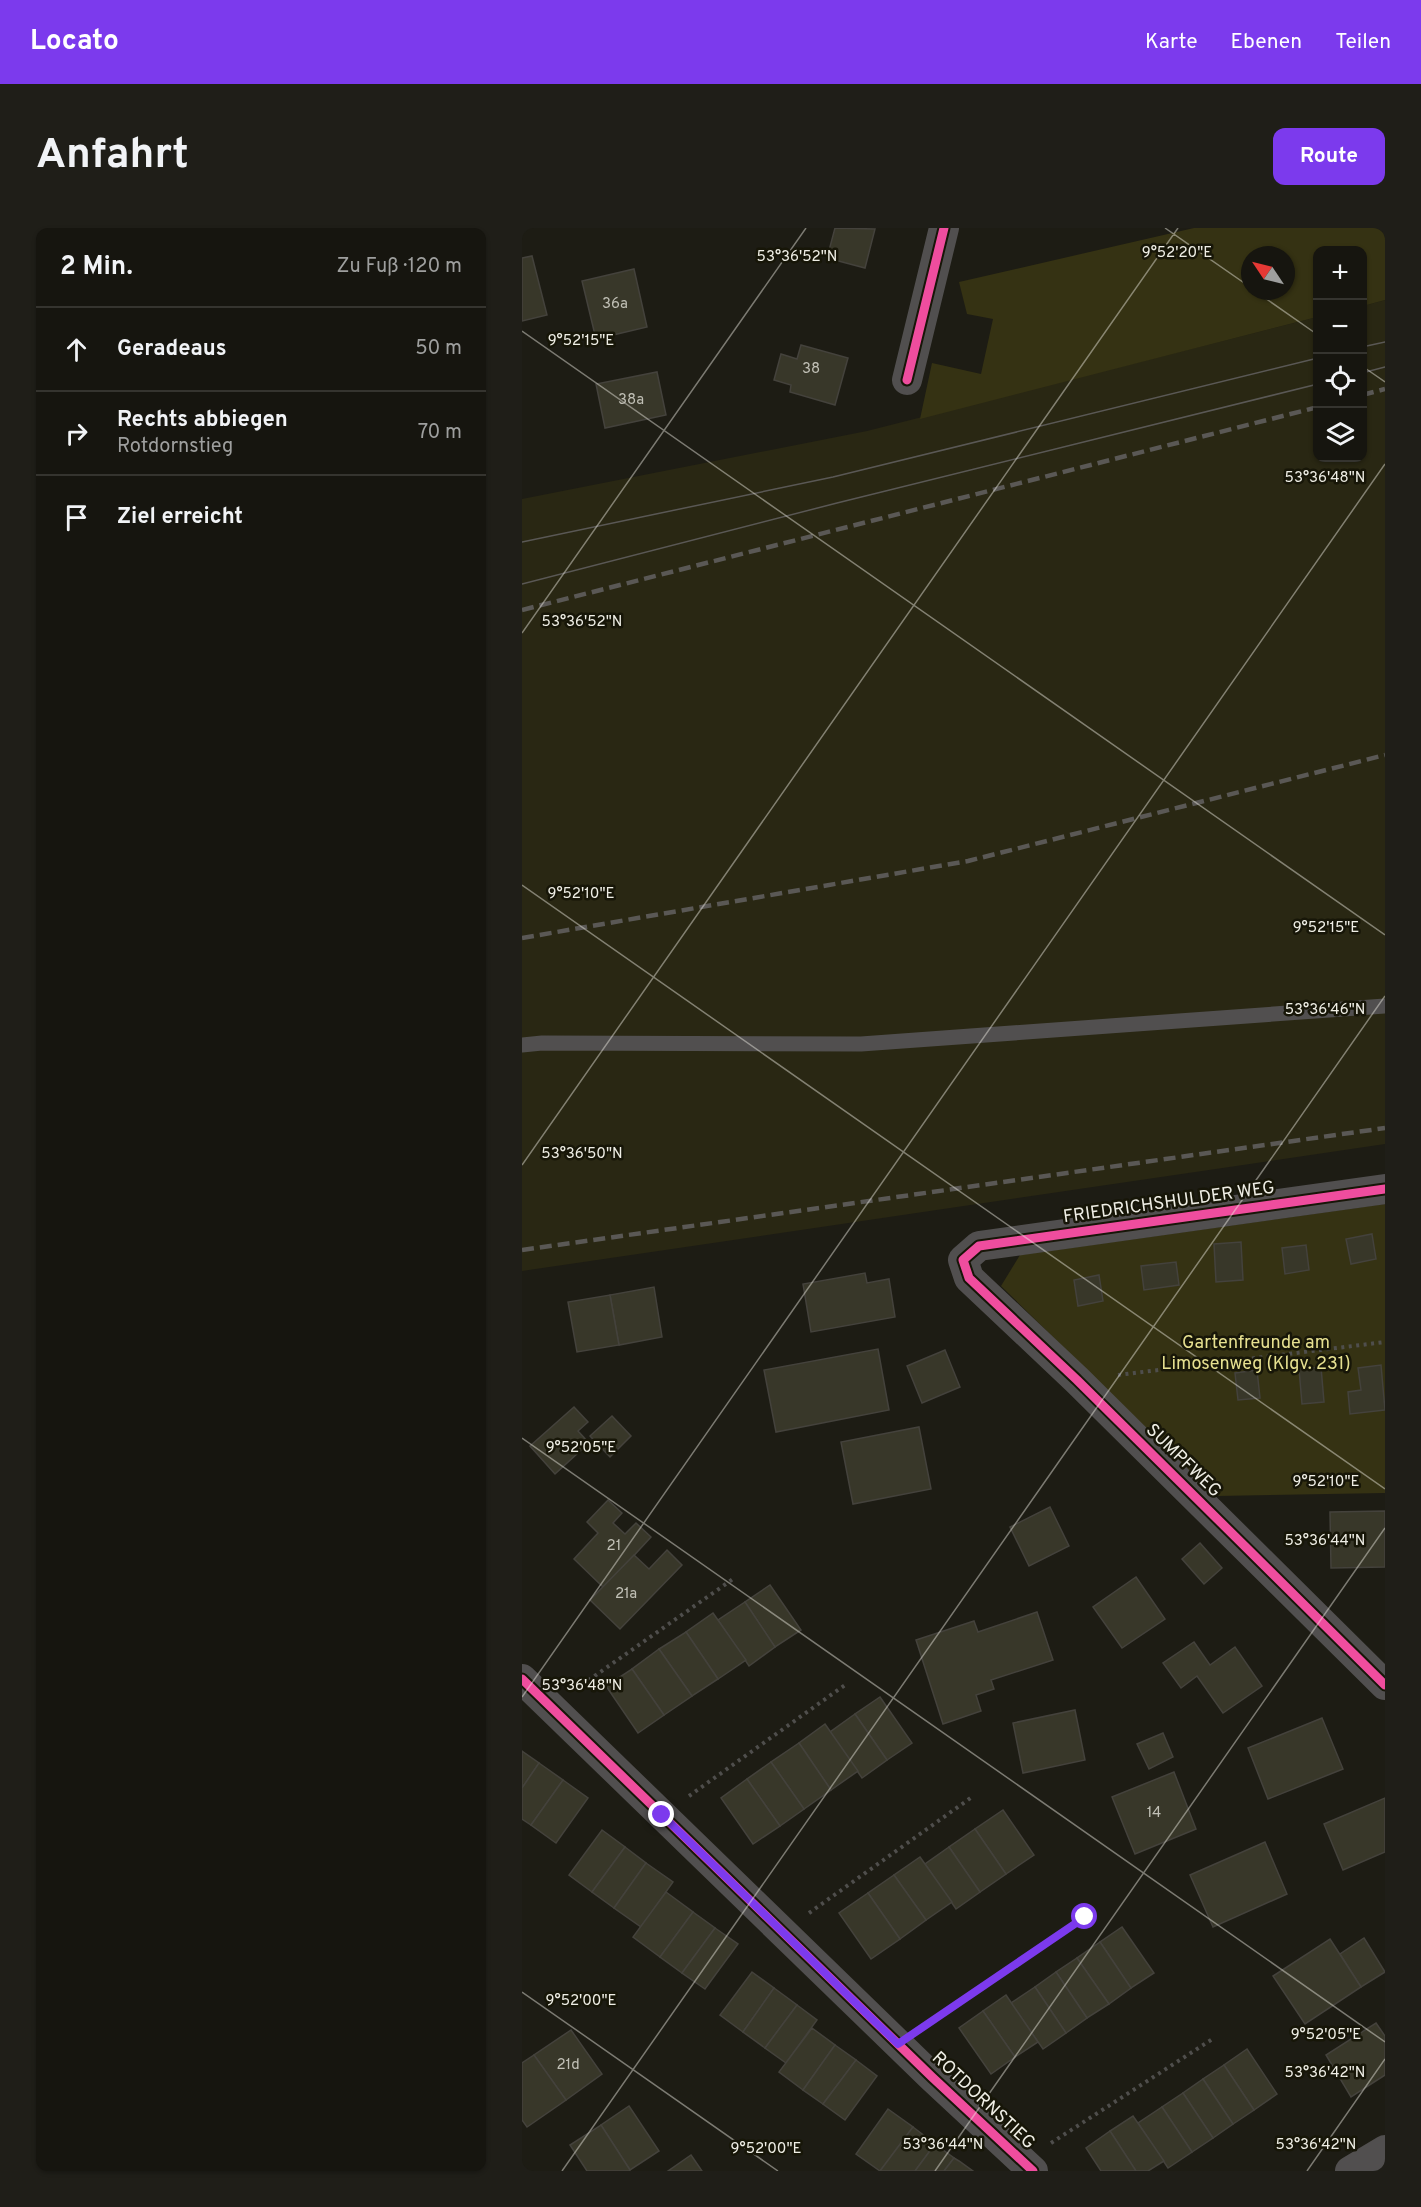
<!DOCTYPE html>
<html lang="de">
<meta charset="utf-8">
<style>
:root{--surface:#16150f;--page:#1f1e18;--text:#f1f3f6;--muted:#9e9f9e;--line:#35342f;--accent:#7c3aed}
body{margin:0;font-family:Overpass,sans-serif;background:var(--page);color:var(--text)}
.controls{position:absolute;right:18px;top:18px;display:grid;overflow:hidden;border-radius:12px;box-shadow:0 2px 4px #0004}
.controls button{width:54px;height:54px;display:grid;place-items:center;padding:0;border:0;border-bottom:2px solid var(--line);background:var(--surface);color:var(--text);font:30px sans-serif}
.compass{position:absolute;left:719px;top:18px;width:54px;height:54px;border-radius:50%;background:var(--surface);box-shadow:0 2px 4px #0004;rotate:305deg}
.stop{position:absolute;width:18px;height:18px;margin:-14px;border:4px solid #7c3aed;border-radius:50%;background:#fff}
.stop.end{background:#7c3aed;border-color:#fff;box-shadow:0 2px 6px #0008}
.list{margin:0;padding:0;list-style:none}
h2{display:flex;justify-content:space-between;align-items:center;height:78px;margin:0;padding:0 24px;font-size:26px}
h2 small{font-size:20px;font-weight:400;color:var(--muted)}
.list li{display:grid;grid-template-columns:39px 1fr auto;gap:18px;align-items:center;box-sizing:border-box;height:84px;padding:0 24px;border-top:2px solid var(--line)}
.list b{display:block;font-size:22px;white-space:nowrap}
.list p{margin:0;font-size:20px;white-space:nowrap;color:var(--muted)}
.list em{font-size:20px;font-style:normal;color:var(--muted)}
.icon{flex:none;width:33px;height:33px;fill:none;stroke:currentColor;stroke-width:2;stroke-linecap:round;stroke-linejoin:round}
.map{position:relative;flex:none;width:863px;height:1943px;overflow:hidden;border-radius:12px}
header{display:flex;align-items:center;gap:36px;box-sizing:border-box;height:84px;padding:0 30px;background:var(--accent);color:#fff}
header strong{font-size:28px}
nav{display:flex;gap:33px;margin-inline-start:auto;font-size:21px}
.intro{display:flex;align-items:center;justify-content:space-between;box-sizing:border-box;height:144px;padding:0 36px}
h1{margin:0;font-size:42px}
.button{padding:15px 27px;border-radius:12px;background:var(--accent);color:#fff;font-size:21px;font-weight:700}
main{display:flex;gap:36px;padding:0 36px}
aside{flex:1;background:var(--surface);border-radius:12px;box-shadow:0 2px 4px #0004}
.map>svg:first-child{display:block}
.built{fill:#292713}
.green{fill:#353213;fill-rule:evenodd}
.building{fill:#383729;stroke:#44423c;stroke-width:1.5}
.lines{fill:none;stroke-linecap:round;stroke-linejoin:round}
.path{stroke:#4f4e4c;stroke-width:4;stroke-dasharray:3 4.5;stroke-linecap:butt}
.service{stroke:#514f4f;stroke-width:15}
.minor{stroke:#514f4f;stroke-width:30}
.tram{stroke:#5a5855;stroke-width:1.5}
.rail{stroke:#5a5855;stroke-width:4.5;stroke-dasharray:12 6;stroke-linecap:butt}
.cycleway-casing{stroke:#171608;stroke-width:13}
.cycleway{stroke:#ef4d9e;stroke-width:9}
.route{stroke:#7c3aed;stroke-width:8}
.ticks{fill:none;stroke:#efeee5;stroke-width:1.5;stroke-opacity:0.45}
.labels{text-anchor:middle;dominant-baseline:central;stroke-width:5;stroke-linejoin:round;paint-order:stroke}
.number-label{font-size:15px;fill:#c1c0b6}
.street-label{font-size:18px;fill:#efeee5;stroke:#171608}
.park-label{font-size:18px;fill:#e6e090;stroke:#171608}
.ticks-label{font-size:15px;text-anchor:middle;fill:#efeee5;stroke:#171608;stroke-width:5;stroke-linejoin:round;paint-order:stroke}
</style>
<header>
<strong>Locato</strong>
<nav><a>Karte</a><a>Ebenen</a><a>Teilen</a></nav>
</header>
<div class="intro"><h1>Anfahrt</h1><a class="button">Route</a></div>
<main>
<aside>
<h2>2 Min.<small>Zu Fuß · 120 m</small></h2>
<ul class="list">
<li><svg class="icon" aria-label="ahead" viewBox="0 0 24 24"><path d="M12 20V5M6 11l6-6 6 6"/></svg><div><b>Geradeaus</b></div><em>50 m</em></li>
<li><svg class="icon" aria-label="right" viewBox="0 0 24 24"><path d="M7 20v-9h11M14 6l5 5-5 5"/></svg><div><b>Rechts abbiegen</b><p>Rotdornstieg</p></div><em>70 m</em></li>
<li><svg class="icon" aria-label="arrive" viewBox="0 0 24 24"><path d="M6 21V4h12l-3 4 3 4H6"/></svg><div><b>Ziel erreicht</b></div></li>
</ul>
</aside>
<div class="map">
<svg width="863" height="1943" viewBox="0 0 863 1943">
<rect width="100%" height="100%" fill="#1d1c14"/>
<path class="built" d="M863,72V916L0,1043V271L345,203L795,89L796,230H840L841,78Z"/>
<g class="green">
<path d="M672,0H863V72L841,78L840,22H796L795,89L398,191L410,135L459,146L471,91L445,86L437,54ZM728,27H764V63H728Z"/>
<path d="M863,976V1265L694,1268L479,1058L498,1027Z"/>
</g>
<g class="building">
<path d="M313,0L353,1L343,40L305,30Z"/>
<path d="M10,28L25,87L0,93V30Z"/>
<path d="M112,41L125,99L74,111L60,53Z"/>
<path d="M279,117L326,130L313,177L268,164L269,157L252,152L259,126L275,131Z"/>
<path d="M135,144L144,187L83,200L74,156Z"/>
<path d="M850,1006L854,1031L829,1036L824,1011Z"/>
<path d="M719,1014L721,1052L694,1054L692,1016Z"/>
<path d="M784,1017L787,1042L763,1046L760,1020Z"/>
<path d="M654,1034L657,1057L622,1062L619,1038Z"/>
<path d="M343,1045L345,1055L367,1051L373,1089L289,1104L281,1056Z"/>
<path d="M577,1047L581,1073L556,1078L552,1052Z"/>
<path d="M132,1059L140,1109L97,1117L88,1067Z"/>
<path d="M88,1067L97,1117L55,1124L46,1074Z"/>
<path d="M356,1121L367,1182L254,1204L242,1142Z"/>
<path d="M423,1122L438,1159L400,1175L385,1138Z"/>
<path d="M859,1137L863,1182L828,1186L826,1164L839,1162L836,1140Z"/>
<path d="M799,1139L802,1174L780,1176L777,1141Z"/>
<path d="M735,1142L738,1170L716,1172L713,1145Z"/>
<path d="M52,1179L66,1194L56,1203L67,1215L33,1246L8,1218Z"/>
<path d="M90,1188L109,1208L88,1229L68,1208Z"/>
<path d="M397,1199L409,1261L331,1276L319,1214Z"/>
<path d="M86,1272L100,1285L91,1295L103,1306L114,1295L129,1309L82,1360L52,1331L76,1305L65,1294Z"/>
<path d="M528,1279L547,1318L507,1338L488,1299Z"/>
<path d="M863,1283V1339L809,1340L808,1284Z"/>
<path d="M678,1315L700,1340L682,1356L660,1331Z"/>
<path d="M145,1322L160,1337L98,1401L68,1372L112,1327L127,1341Z"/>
<path d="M614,1349L643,1391L600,1420L571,1379Z"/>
<path d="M248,1357L279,1402L253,1419L223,1374Z"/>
<path d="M223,1374L253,1419L227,1438L196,1392Z"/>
<path d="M515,1384L531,1432L469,1452L472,1461L454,1467L459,1483L421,1496L394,1412L452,1393L456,1404Z"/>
<path d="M191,1385L224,1432L196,1451L164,1404Z"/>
<path d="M164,1404L196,1451L170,1468L137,1421Z"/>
<path d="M672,1414L688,1437L713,1419L740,1458L701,1485L675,1448L659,1460L641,1435Z"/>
<path d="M137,1421L170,1468L142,1487L110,1441Z"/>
<path d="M110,1441L142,1487L116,1505L84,1458Z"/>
<path d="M358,1469L390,1515L365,1532L333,1486Z"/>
<path d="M553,1482L563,1532L501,1545L491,1495Z"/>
<path d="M333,1486L365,1532L340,1550L308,1504Z"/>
<path d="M800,1490L821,1541L746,1571L726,1520Z"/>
<path d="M303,1496L336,1543L309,1562L277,1515Z"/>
<path d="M641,1505L651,1529L627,1541L615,1516Z"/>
<path d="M277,1515L309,1562L282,1581L249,1534Z"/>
<path d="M0,1523L17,1535L0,1560Z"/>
<path d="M249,1534L282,1581L258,1598L225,1551Z"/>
<path d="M17,1535L41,1552L9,1597L0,1591V1560Z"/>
<path d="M652,1544L674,1601L613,1626L590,1569Z"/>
<path d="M225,1551L258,1598L231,1616L199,1570Z"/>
<path d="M41,1552L66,1570L34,1615L9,1597Z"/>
<path d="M863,1570V1624L821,1642L802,1596Z"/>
<path d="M481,1582L512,1627L484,1646L453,1601Z"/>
<path d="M453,1601L484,1646L458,1664L427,1619Z"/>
<path d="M80,1602L103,1619L70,1664L47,1647Z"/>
<path d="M743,1614L765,1666L691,1699L668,1647Z"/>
<path d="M103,1619L124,1635L92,1680L70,1664Z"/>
<path d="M427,1619L458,1664L434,1681L403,1636Z"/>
<path d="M398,1629L430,1674L404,1692L372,1647Z"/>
<path d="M124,1635L151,1654L119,1699L92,1680Z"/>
<path d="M372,1647L404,1692L378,1711L346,1665Z"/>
<path d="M144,1664L171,1684L138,1729L111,1709Z"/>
<path d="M346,1665L378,1711L349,1731L317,1685Z"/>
<path d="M171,1684L193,1700L160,1745L138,1729Z"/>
<path d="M600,1699L632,1745L609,1760L578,1714Z"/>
<path d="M193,1700L216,1716L183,1761L160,1745Z"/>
<path d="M842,1710L863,1744L839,1759L818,1726Z"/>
<path d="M808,1711L839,1759L783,1796L751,1748Z"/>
<path d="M578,1714L609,1760L587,1776L555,1730Z"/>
<path d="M555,1730L587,1776L565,1790L534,1744Z"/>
<path d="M230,1744L252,1760L221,1804L198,1787Z"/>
<path d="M534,1744L565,1790L544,1805L513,1759Z"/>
<path d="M513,1759L544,1805L521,1821L489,1775Z"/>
<path d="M252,1760L275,1777L243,1820L221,1804Z"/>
<path d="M484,1767L516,1814L493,1829L461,1783Z"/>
<path d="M275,1777L295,1792L264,1835L243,1820Z"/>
<path d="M461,1783L493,1829L469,1846L437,1800Z"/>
<path d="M854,1795L863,1808V1847L829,1869L804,1827Z"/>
<path d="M290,1800L313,1817L281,1862L257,1844Z"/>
<path d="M49,1802L80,1846L44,1872L12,1827Z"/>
<path d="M313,1817L334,1832L301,1876L281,1862Z"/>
<path d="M725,1821L755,1866L732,1882L702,1837Z"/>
<path d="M12,1827L44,1872L5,1899L0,1892V1835Z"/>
<path d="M334,1832L355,1848L323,1892L301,1876Z"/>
<path d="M702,1837L732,1882L711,1896L681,1851Z"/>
<path d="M681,1851L711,1896L691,1910L661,1865Z"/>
<path d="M661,1865L691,1910L670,1924L640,1879Z"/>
<path d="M107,1878L137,1923L108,1942L79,1897Z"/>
<path d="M640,1879L670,1924L646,1940L616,1895Z"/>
<path d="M366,1881L391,1899L358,1943L334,1926Z"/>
<path d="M611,1888L642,1933L626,1943H614L588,1903Z"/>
<path d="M79,1897L108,1942L107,1943H65L48,1917Z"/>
<path d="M391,1899L413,1916L393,1943H358Z"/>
<path d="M588,1903L614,1943H579L564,1920Z"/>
<path d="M413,1916L432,1930L422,1943H393Z"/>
<path d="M169,1927L180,1943H146Z"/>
<path d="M432,1930L437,1933L451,1943H422Z"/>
</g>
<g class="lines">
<g class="path">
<path d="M596,1147L863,1114"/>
<path d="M54,1461L211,1351"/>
<path d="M167,1568L323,1457"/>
<path d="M287,1685L450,1569"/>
<path d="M402,1798L563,1689"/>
<path d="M529,1915L692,1810"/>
</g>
<path class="service" d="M0,817L20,815L339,816L863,778"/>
<g class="minor">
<path d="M385,152L422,0"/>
<path d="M863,961L457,1018L441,1032L447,1050L555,1152L863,1457"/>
<path d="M0,1451L410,1849L511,1943"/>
<path d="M828,1943L863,1922"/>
</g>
<g class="tram">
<path d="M840,119L863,114"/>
<path d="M840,145L863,139"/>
<path d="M0,314L311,249L796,130"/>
<path d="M0,356L315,275L796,156"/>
</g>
<g class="rail">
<path d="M840,167L863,161"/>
<path d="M0,382L796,179"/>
<path d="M0,710L446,633L863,527"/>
<path d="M0,1022L863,900"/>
</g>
<g class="cycleway-casing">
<g id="cycleway">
<path d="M385,152L422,0"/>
<path d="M863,961L457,1018L441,1032L447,1050L555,1152L863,1457"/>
<path d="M0,1451L410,1849L511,1943"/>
</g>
</g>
<use href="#cycleway" class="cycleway"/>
</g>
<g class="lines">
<path class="route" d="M140,1587L376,1816L563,1689"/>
</g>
<path class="ticks" d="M643,0L728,59M733,63L796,107M0,103L863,707M840,138L863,154M0,405L284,0M0,657L863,1261M0,937L656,0M0,1210L863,1814M0,1469L863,236M0,1764L256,1943M40,1943L863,768M413,1943L863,1300M785,1943L863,1831"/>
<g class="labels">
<g class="number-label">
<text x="93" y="76">36a</text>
<text x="289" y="141">38</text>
<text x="109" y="172">38a</text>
<text x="92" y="1318">21</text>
<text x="104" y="1366">21a</text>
<text x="632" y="1585">14</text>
<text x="46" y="1837">21d</text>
</g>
<g class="street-label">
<text transform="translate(647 975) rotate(-8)">FRIEDRICHSHULDER WEG</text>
<text transform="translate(661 1233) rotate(44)">SUMPFWEG</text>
<text transform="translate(461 1873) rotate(43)">ROTDORNSTIEG</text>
</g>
<g class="park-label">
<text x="734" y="1115">Gartenfreunde am<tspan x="734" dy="21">Limosenweg (Klgv. 231)</tspan></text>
</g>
</g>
<g class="ticks-label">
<text x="655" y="29">9°52'20"E</text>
<text x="275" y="33">53°36'52"N</text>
<text x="59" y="117">9°52'15"E</text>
<text x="803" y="254">53°36'48"N</text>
<text x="60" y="398">53°36'52"N</text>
<text x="59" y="670">9°52'10"E</text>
<text x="804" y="704">9°52'15"E</text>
<text x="803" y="786">53°36'46"N</text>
<text x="60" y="930">53°36'50"N</text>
<text x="59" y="1224">9°52'05"E</text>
<text x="804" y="1258">9°52'10"E</text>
<text x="803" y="1317">53°36'44"N</text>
<text x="60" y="1462">53°36'48"N</text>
<text x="59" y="1777">9°52'00"E</text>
<text x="804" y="1811">9°52'05"E</text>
<text x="803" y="1849">53°36'42"N</text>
<text x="421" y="1921">53°36'44"N</text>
<text x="794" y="1921">53°36'42"N</text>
<text x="244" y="1925">9°52'00"E</text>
</g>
</svg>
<div class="controls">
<button>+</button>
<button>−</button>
<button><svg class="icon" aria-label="locate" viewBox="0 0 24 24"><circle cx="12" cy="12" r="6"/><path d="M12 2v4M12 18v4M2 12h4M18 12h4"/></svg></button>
<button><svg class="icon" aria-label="layers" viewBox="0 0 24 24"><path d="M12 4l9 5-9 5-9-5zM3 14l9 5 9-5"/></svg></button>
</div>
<svg class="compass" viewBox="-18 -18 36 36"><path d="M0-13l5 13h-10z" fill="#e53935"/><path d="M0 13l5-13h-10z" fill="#9e9f9e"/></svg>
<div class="stop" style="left:563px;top:1689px"></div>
<div class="stop end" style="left:140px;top:1587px"></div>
</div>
</main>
